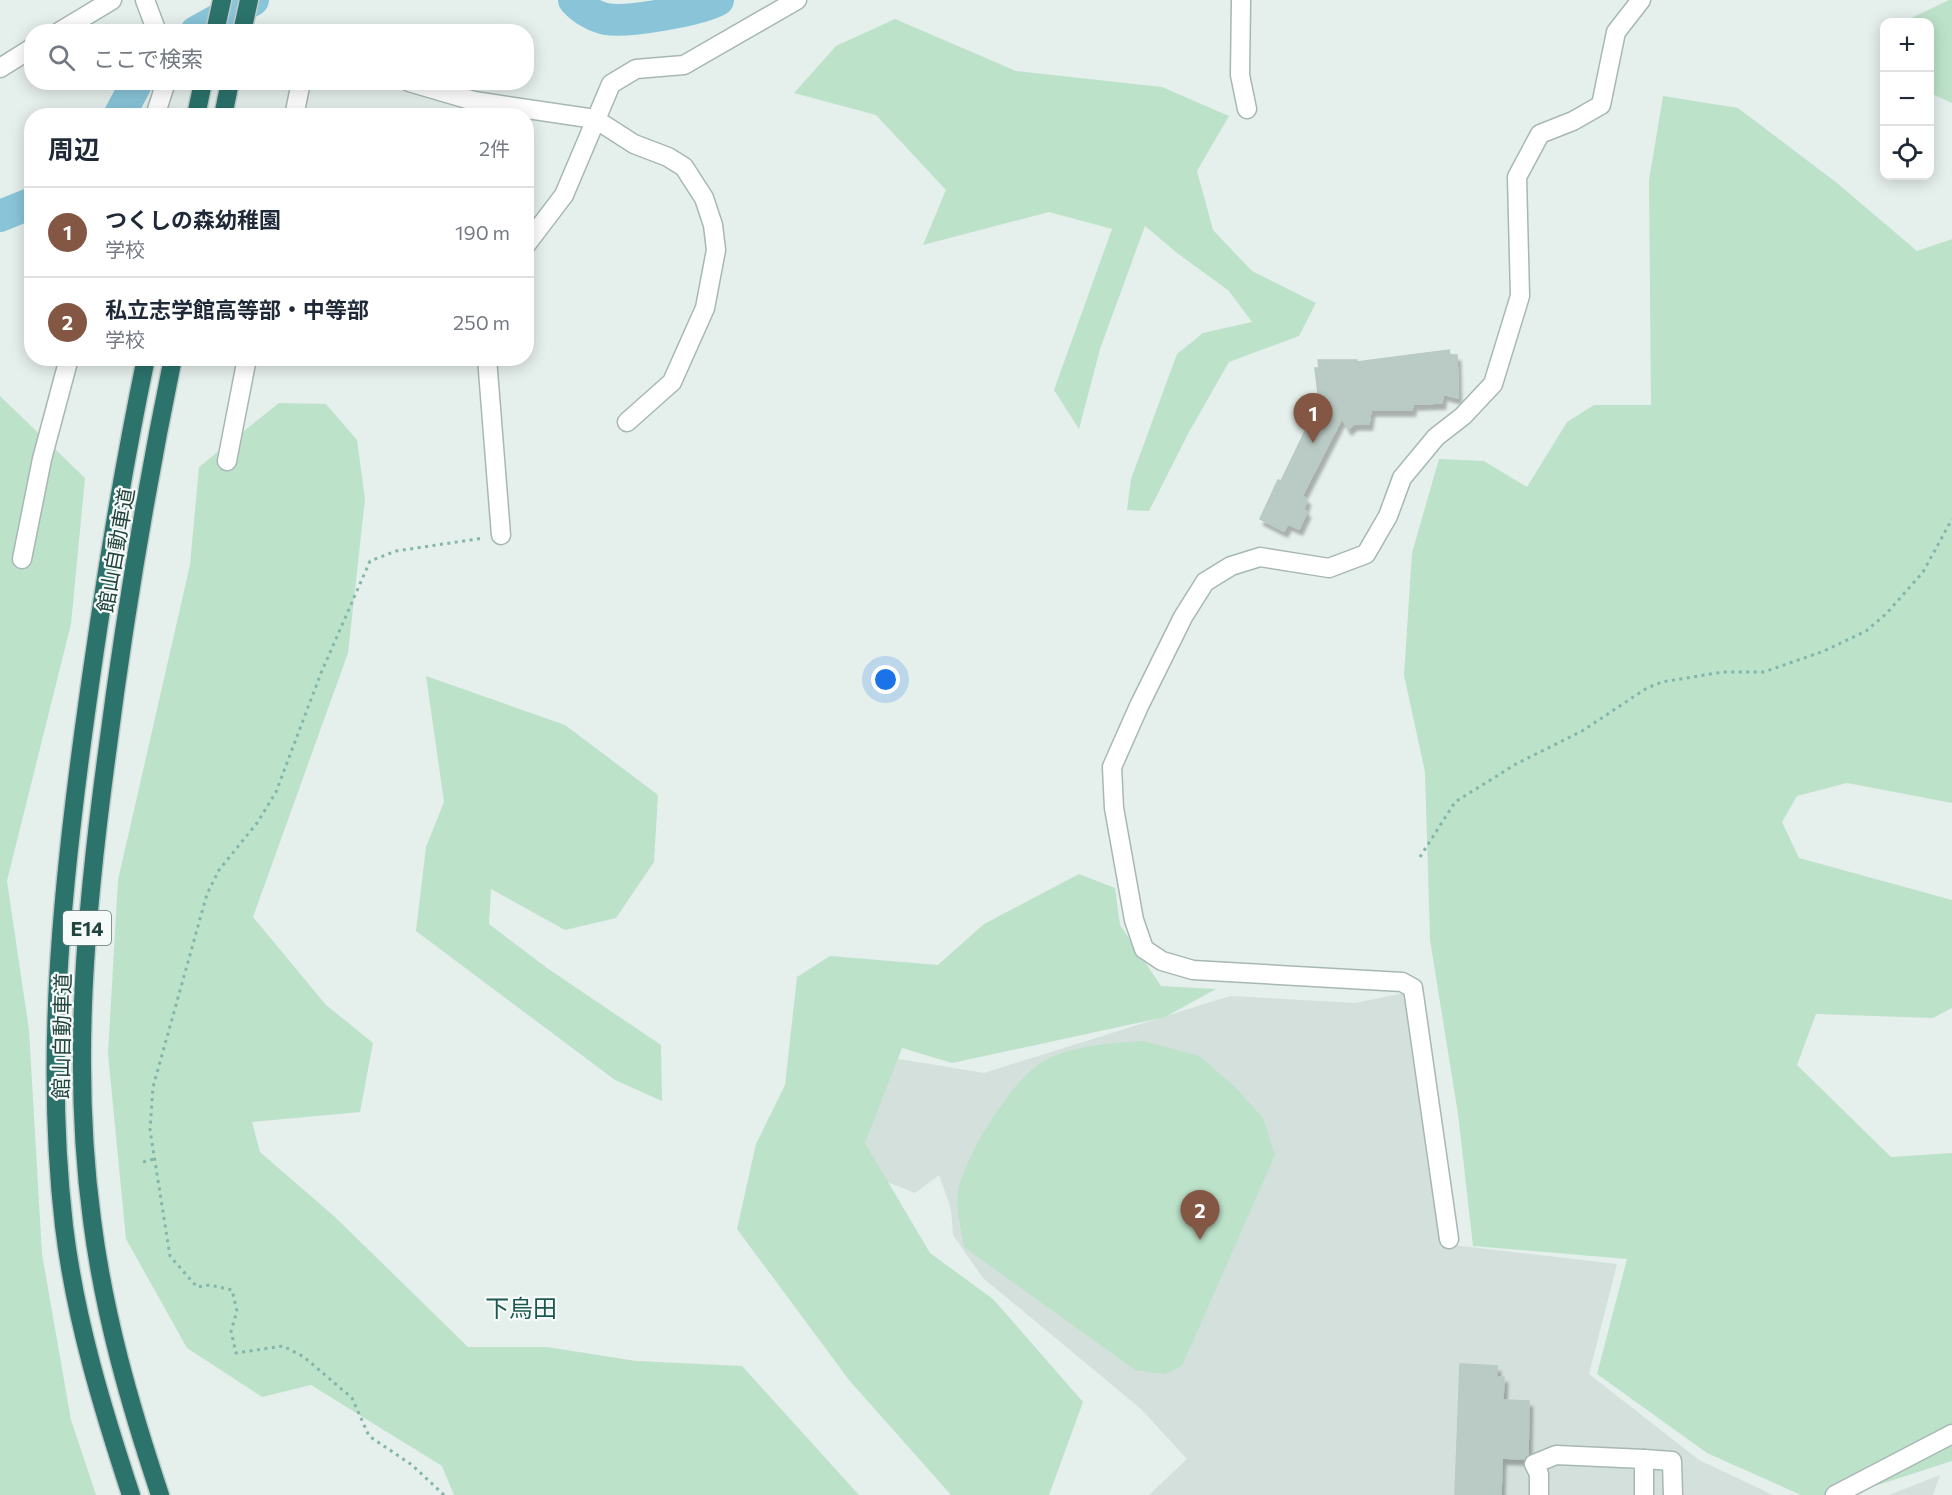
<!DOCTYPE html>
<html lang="ja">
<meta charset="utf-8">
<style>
:root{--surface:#fff;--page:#f2f2f3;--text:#1f2937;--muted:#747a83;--line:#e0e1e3;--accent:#835744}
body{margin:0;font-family:Commissioner,"Noto Sans JP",sans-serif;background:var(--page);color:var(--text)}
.controls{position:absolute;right:18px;top:18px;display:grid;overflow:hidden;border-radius:12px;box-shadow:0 3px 15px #0003}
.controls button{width:54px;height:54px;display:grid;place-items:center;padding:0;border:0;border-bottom:2px solid var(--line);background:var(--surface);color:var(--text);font:30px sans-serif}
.you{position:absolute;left:886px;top:680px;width:21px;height:21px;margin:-15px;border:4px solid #fff;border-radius:50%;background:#1a73e8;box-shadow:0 0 0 9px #1a73e833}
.badge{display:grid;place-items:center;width:39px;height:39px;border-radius:50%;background:var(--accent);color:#fff;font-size:20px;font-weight:700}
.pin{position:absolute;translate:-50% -50px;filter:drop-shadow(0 2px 3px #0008)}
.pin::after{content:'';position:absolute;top:32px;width:21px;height:18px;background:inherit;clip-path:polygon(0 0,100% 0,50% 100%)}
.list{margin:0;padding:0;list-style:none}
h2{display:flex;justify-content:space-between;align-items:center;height:78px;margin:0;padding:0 24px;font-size:26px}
h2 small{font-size:20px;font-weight:400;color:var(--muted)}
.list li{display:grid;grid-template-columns:39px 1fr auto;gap:18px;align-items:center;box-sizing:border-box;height:90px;padding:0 24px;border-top:2px solid var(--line)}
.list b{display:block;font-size:22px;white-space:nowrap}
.list p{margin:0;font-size:20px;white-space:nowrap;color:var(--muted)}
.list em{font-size:20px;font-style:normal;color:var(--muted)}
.icon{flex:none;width:33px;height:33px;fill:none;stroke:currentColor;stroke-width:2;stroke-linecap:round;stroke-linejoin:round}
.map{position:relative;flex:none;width:1952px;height:1495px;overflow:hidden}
.search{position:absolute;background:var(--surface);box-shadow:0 3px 15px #0003;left:24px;top:24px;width:510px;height:66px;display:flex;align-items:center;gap:15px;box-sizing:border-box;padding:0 21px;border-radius:24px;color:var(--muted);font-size:22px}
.panel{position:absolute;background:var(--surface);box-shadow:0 3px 15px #0003;left:24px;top:108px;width:510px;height:258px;border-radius:24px}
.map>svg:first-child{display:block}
.built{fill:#d3e0db}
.green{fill:#bde2ca}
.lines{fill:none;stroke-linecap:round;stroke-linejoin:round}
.river{stroke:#89c4d8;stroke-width:32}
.building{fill:#bacbc5;stroke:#b7cac4;stroke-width:1.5;filter:url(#shadow)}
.minor-casing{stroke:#a7b8b4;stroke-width:21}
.highway-casing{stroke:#c1cbc9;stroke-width:21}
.path{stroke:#83b6ab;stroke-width:3;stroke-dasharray:3 4.5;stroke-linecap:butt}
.minor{stroke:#fff;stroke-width:18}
.highway{stroke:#2b736b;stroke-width:18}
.labels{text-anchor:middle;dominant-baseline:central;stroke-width:4.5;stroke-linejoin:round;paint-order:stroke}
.shield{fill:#f6fbf9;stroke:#627b76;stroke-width:1.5}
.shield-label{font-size:20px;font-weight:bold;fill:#22443e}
.street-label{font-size:21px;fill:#22443e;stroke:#f6fbf9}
.quarter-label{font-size:24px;fill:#1c584f;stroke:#f6fbf9}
</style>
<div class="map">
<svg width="1952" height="1495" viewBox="0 0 1952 1495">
<defs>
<filter id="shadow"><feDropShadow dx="3.5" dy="6" stdDeviation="1.5" flood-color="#0004"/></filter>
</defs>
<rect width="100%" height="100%" fill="#e5efec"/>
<g class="built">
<path d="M1404,993L1444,1244L1617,1264L1589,1374L1699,1460L1773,1495H1149L1187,1459L1141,1409L983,1278L953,1235L951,1209L939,1175L915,1193L847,1166L887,1057L984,1073L1230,996L1355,1003Z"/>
<path d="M1940,1475L1933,1495H1889Z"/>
</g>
<g class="green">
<path d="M1949,0H1952V103L1930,93V22H1903Z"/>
<path d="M895,19L1016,71L1162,87L1229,116L1197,171L1213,230L1252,271L1316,303L1299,336L1229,362L1189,432L1149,511L1127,510L1131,479L1177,354L1203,333L1252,322L1229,291L1177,253L1145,226L1100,349L1079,429L1054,390L1112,229L1049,212L923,245L946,190L876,115L794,93L836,46Z"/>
<path d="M1663,96L1738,108L1837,183L1917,251L1952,239V803L1847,783L1797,796L1782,822L1799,858L1952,900V1008L1933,1018L1816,1014L1797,1065L1891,1157L1952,1153V1461L1847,1495H1801L1707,1453L1597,1374L1627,1259L1473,1246L1458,1114L1430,940L1425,772L1404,675L1412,553L1439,459L1484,461L1527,487L1567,422L1594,405H1651L1649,180Z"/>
<path d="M0,396L85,478L71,624L7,881L29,1030L42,1254L71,1420L96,1495H0Z"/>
<path d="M279,403L326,404L357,440L365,499L348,653L253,917L326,1005L373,1043L360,1112L252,1122L260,1152L335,1217L468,1347H547L636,1361L742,1366L859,1495H454L442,1466L311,1385L262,1397L187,1348L126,1239L108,1054L118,880L190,565L199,467Z"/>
<path d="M426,676L565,725L658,795L654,862L616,918L565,930L491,889L489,924L547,968L661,1045L662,1101L615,1080L416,931L426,847L444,802Z"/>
<path d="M1079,874L1115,888L1120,925L1161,986L1216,989L1165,1017L952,1063L902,1048L865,1143L930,1253L993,1299L1083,1402L1049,1495H951L849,1380L737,1229L756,1144L785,1085L797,977L830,956L938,965L984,924Z"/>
<path d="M1143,1041L1199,1056L1236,1088L1263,1118L1275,1155L1182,1366L1165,1374L1135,1370L964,1247C962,1231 955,1208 958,1192C965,1155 1014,1074 1049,1058C1080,1045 1110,1043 1143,1041Z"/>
</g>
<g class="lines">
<g class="river">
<path d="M574,0C582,9 595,17 606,19C627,23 701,10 718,0"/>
<path d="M196,32L253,0"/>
<path d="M119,116L137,82"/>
<path d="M0,216L32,203"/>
</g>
</g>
<g class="building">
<path d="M1449,350L1450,355H1457L1458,398L1443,394L1442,403L1413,404L1412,410H1371L1369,424H1354L1348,429L1342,418L1302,496L1307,499L1304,509L1307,512L1299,529L1288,524L1284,531L1260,519L1278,480L1281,481L1319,402L1315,368H1319L1318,360H1357V362Z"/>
<path d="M1460,1364L1497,1366V1377H1504L1503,1400L1529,1401L1528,1455L1524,1459L1502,1458L1501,1495H1455Z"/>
</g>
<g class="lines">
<g class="minor-casing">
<g id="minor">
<path d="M145,0L157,32"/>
<path d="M1241,0L1240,75L1247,109"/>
<path d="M59,32L112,0"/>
<path d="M0,68L32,48"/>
<path d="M409,82L474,101L595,119L634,144L668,157L684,167L704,198L713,225L716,250L705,308L672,382L627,422"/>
<path d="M155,116L166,82"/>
<path d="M294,116L301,82"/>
<path d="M526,245L564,195L611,84L636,69L684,65L797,0"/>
<path d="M487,358L501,535"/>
<path d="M227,461L247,358"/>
<path d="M22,559L42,459L69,358"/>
<path d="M1449,1239L1413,988L1402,982L1193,970L1162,961L1144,949L1134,920L1114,808L1112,767L1139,706L1183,617L1205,582L1231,566L1260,557L1329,568L1366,554L1388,516L1402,478L1436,437L1463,416L1493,384L1520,296L1517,177L1540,134L1573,121L1601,105L1616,32L1641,0"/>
<path d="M1644,1459L1672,1461L1673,1495"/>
<path d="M1539,1495V1474L1534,1464L1556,1455L1644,1459V1495"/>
<path d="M1835,1495L1952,1434"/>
</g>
</g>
<g class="highway-casing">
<g id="highway">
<path d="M215,32L222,0"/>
<path d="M242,32L249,0"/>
<path d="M196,116L203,82"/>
<path d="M223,116L230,82"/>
<path d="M131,1495C102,1407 75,1318 64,1226C45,1061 61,898 83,735C100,609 120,483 146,358"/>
<path d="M160,1495C130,1405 104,1315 92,1220C71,1064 86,908 107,753C124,621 146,489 173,358"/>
</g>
</g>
<g class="path">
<path d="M1420,857L1455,802L1516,764L1582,731L1647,688L1662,682L1723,672H1764L1824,651L1866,631L1886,614L1923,572L1952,519"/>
<path d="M143,1162L154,1159"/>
<path d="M444,1495L412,1465L369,1436L352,1398L304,1357L283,1346L236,1353L231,1331L237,1311L232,1290L210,1285L197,1287L170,1256L150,1130L153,1087L207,894L219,870L257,823L276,792L321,673L370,561L396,551L484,538"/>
</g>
<use href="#minor" class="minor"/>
<use href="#highway" class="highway"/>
</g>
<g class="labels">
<rect class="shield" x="63" y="911" width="48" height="34" rx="4.5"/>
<g class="shield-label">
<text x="87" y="928">E14</text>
</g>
<g class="street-label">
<text transform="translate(115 550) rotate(-80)">館山自動車道</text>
<text transform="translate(61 1036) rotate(-89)">館山自動車道</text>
</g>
<g class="quarter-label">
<text x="521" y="1307">下烏田</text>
</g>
</g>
</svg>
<div class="controls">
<button>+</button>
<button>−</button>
<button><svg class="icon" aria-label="locate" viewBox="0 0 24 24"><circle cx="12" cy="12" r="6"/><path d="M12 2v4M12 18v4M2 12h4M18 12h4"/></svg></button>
</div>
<div class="you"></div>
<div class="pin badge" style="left:1313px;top:443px">1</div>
<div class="pin badge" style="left:1200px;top:1240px">2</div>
<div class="search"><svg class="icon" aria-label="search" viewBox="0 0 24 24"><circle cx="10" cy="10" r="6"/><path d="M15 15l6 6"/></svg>ここで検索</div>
<section class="panel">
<h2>周辺<small>2件</small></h2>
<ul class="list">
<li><span class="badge">1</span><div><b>つくしの森幼稚園</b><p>学校</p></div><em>190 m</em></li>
<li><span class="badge">2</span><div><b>私立志学館高等部・中等部</b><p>学校</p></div><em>250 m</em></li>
</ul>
</section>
</div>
